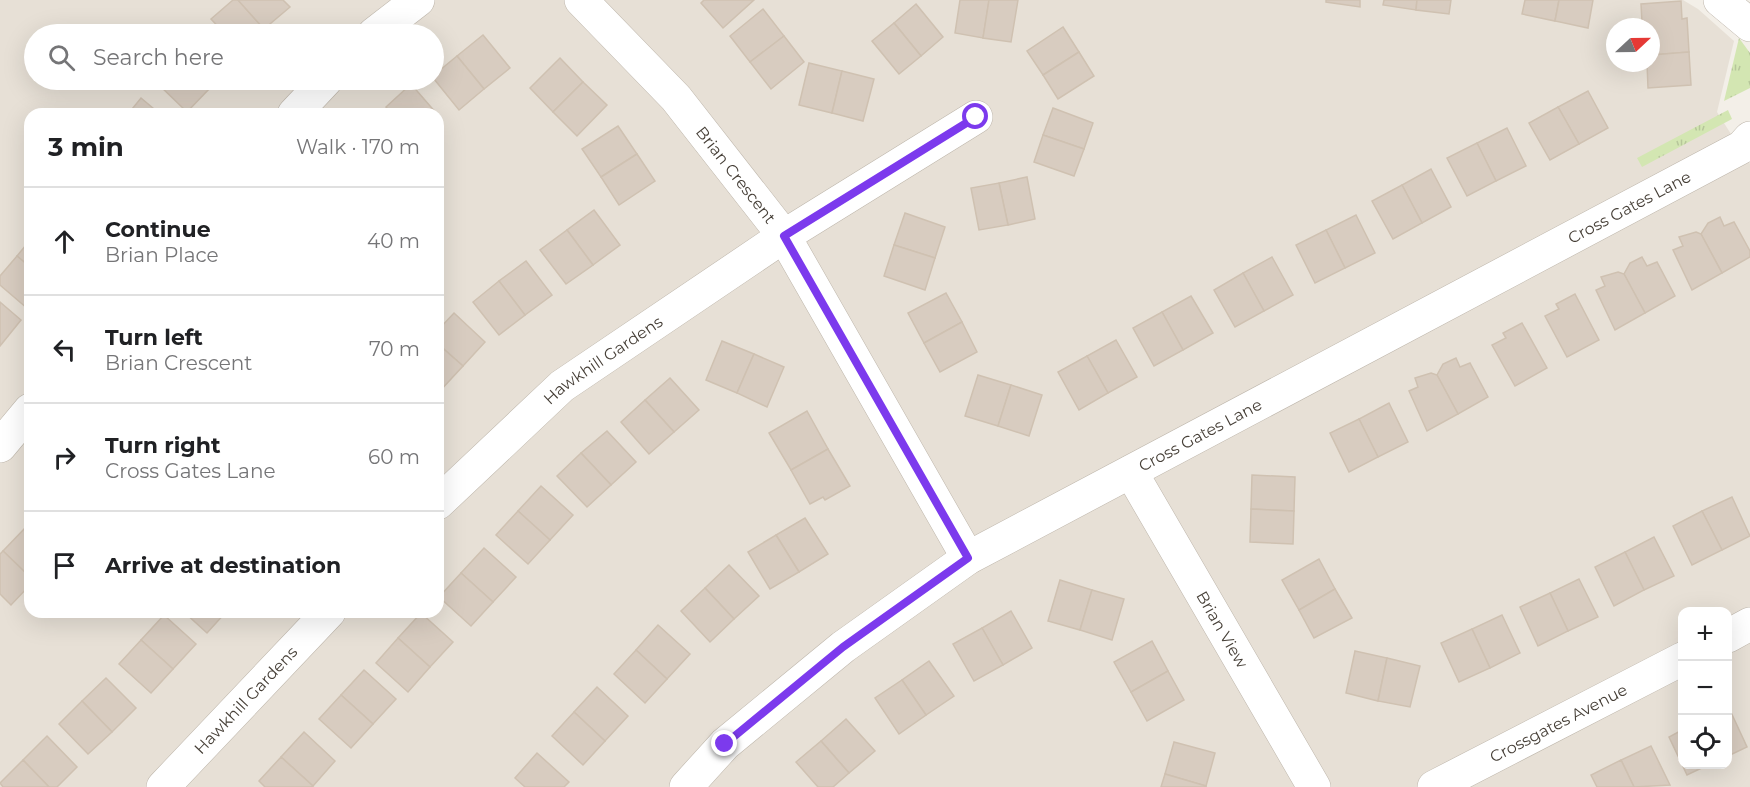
<!DOCTYPE html>
<meta charset="utf-8">
<style>
:root{--surface:#fff;--page:#f2f2f2;--text:#202124;--muted:#757577;--line:#e0e0e0}
body{margin:0;font-family:Montserrat,sans-serif;background:var(--page);color:var(--text)}
.controls{position:absolute;right:18px;bottom:18px;display:grid;overflow:hidden;border-radius:12px;box-shadow:0 6px 24px #0002}
.controls button{width:54px;height:54px;display:grid;place-items:center;padding:0;border:0;border-bottom:2px solid var(--line);background:var(--surface);color:var(--text);font:30px sans-serif}
.compass{position:absolute;left:1606px;top:18px;width:54px;height:54px;border-radius:50%;background:var(--surface);box-shadow:0 6px 24px #0002;rotate:68deg}
.stop{position:absolute;width:18px;height:18px;margin:-14px;border:4px solid #7c3aed;border-radius:50%;background:#fff}
.stop.end{background:#7c3aed;border-color:#fff;box-shadow:0 2px 6px #0008}
.list{margin:0;padding:0;list-style:none}
h2{display:flex;justify-content:space-between;align-items:center;height:78px;margin:0;padding:0 24px;font-size:26px}
h2 small{font-size:20px;font-weight:400;color:var(--muted)}
.list li{display:grid;grid-template-columns:39px 1fr auto;gap:18px;align-items:center;box-sizing:border-box;height:108px;padding:0 24px;border-top:2px solid var(--line)}
.list b{display:block;font-size:22px;white-space:nowrap}
.list p{margin:0;font-size:20px;white-space:nowrap;color:var(--muted)}
.list em{font-size:20px;font-style:normal;color:var(--muted)}
.icon{flex:none;width:33px;height:33px;fill:none;stroke:currentColor;stroke-width:2;stroke-linecap:round;stroke-linejoin:round}
.map{position:relative;flex:none;width:1750px;height:787px;overflow:hidden}
.search{position:absolute;background:var(--surface);box-shadow:0 6px 24px #0002;left:24px;top:24px;width:420px;height:66px;display:flex;align-items:center;gap:15px;box-sizing:border-box;padding:0 21px;border-radius:33px;color:var(--muted);font-size:22px}
.panel{position:absolute;background:var(--surface);box-shadow:0 6px 24px #0002;left:24px;top:108px;width:420px;height:510px;border-radius:18px}
.map>svg:first-child{display:block}
.residential{fill:#e7e0d6;fill-rule:evenodd}
.grass{fill:url(#grass-tufts)}
.building{fill:#d8ccc0;stroke:#cfc1b1;stroke-width:1.5}
.lines{fill:none;stroke-linecap:round;stroke-linejoin:round}
.street-casing{stroke:#beb6ab;stroke-width:34}
.street{stroke:#fff;stroke-width:33}
.route{stroke:#7c3aed;stroke-width:8}
.labels{text-anchor:middle;dominant-baseline:central;stroke-width:5;stroke-linejoin:round;paint-order:stroke}
.street-label{font-size:16px;fill:#463f37;stroke:#fff}
</style>
<div class="map">
<svg width="1750" height="787" viewBox="0 0 1750 787">
<defs>
<pattern id="grass-tufts" width="24" height="20" patternUnits="userSpaceOnUse" patternTransform="scale(1.5)"><rect width="24" height="20" fill="#d3e6b2"/><path d="M3 7l-1-3M5 7V3M7 7l1-3M15 17l-1-3M17 17v-4M19 17l1-3" fill="none" stroke="#b6c69a"/></pattern>
</defs>
<rect width="100%" height="100%" fill="#f3efe8"/>
<path class="residential" d="M0,0H1683L1698,9L1734,41L1717,112L1750,164V787H0ZM1615,27H1651V63H1615ZM34,34H434V80H34ZM30,114H438V612H30ZM1682,612H1728V764H1682Z"/>
<g class="grass">
<path d="M1739,38L1750,53V88L1724,101Z"/>
<path d="M1728,110L1732,119L1642,167L1637,158Z"/>
</g>
<g class="building">
<path d="M233,0H238L264,29L259,34H225L211,19Z"/>
<path d="M238,0H283L290,7L264,29Z"/>
<path d="M704,0H754L723,28L701,3Z"/>
<path d="M960,0H989L983,38L955,33Z"/>
<path d="M989,0H1018L1011,42L983,38Z"/>
<path d="M1326,0H1360V7L1326,2Z"/>
<path d="M1384,0H1417L1416,10L1383,5Z"/>
<path d="M1417,0H1451L1449,14L1416,10Z"/>
<path d="M1525,0H1559L1555,21L1522,14Z"/>
<path d="M1559,0H1593L1588,28L1555,21Z"/>
<path d="M1681,1L1682,19L1687,18L1689,52L1651,55V27H1644V21L1642,22L1641,4Z"/>
<path d="M916,4L943,37L921,56L894,23Z"/>
<path d="M763,9L784,36L750,62L730,36Z"/>
<path d="M894,23L921,56L899,74L872,41Z"/>
<path d="M1063,27L1079,52L1043,75L1027,51Z"/>
<path d="M483,35L510,68L484,89L457,56Z"/>
<path d="M784,36L804,62L771,89L750,62Z"/>
<path d="M1079,52L1094,76L1058,99L1043,75Z"/>
<path d="M1689,52L1691,85L1648,88L1647,63H1651V55Z"/>
<path d="M457,56L484,89L459,110L434,79V75Z"/>
<path d="M560,58L583,82L553,112L530,88Z"/>
<path d="M809,63L842,71L832,113L799,105Z"/>
<path d="M842,71L874,79L863,121L832,113Z"/>
<path d="M159,80H201L210,88L187,112L156,82Z"/>
<path d="M583,82L607,105L577,136L553,112Z"/>
<path d="M411,84L437,114H392L386,107Z"/>
<path d="M1588,91L1608,128L1579,144L1558,107Z"/>
<path d="M141,98L160,114H128Z"/>
<path d="M1558,107L1579,144L1550,160L1529,123Z"/>
<path d="M1053,108L1093,123L1084,149L1043,135Z"/>
<path d="M618,126L637,154L601,177L582,149Z"/>
<path d="M1507,128L1526,166L1496,181L1477,143Z"/>
<path d="M1043,135L1084,149L1074,176L1034,162Z"/>
<path d="M1477,143L1496,181L1467,196L1447,158Z"/>
<path d="M637,154L655,181L619,205L601,177Z"/>
<path d="M1431,169L1451,207L1422,223L1402,185Z"/>
<path d="M1027,177L1035,219L1008,225L999,183Z"/>
<path d="M999,183L1008,225L979,230L971,188Z"/>
<path d="M1402,185L1422,223L1393,239L1372,201Z"/>
<path d="M594,210L620,245L593,265L567,230Z"/>
<path d="M905,213L945,227L935,258L894,245Z"/>
<path d="M1356,215L1375,253L1345,268L1326,230Z"/>
<path d="M1720,217L1724,226L1734,222L1750,251V257L1722,273L1701,234L1708,223Z"/>
<path d="M567,230L593,265L566,284L540,250Z"/>
<path d="M1326,230L1345,268L1315,283L1296,245Z"/>
<path d="M1696,232L1701,234L1722,273L1692,290L1673,250L1683,246L1679,237Z"/>
<path d="M30,240V267L17,256Z"/>
<path d="M894,245L935,258L925,290L884,276Z"/>
<path d="M17,256L30,267L28,309L0,285V276Z"/>
<path d="M1272,257L1293,295L1264,311L1243,273Z"/>
<path d="M1642,257L1647,266L1657,262L1675,296L1645,313L1624,274L1630,263Z"/>
<path d="M526,261L552,295L525,315L499,281Z"/>
<path d="M1618,272L1624,274L1645,313L1615,330L1596,290L1605,286L1601,277Z"/>
<path d="M1243,273L1264,311L1235,327L1214,290Z"/>
<path d="M499,281L525,315L499,335L473,302Z"/>
<path d="M946,293L962,322L924,343L908,313Z"/>
<path d="M1575,294L1599,340L1567,357L1545,316L1559,309L1556,304Z"/>
<path d="M1191,296L1213,333L1183,350L1162,312Z"/>
<path d="M0,302L21,320L0,346Z"/>
<path d="M1162,312L1183,350L1154,366L1133,328Z"/>
<path d="M454,313L485,342L463,366L438,344V330Z"/>
<path d="M962,322L977,352L940,372L924,343Z"/>
<path d="M1522,323L1547,368L1515,386L1492,345L1506,338L1503,333Z"/>
<path d="M1116,340L1137,377L1108,393L1087,356Z"/>
<path d="M722,341L754,354L737,393L706,380Z"/>
<path d="M438,344L463,366L440,391L438,389Z"/>
<path d="M754,354L784,367L767,407L737,393Z"/>
<path d="M1087,356L1108,393L1079,410L1058,372Z"/>
<path d="M1456,358L1460,367L1470,363L1488,397L1458,414L1437,375L1443,364Z"/>
<path d="M1431,373L1437,375L1458,414L1427,431L1409,391L1418,387L1415,378Z"/>
<path d="M978,375L1011,385L998,426L965,416Z"/>
<path d="M670,378L699,410L674,432L645,400Z"/>
<path d="M1011,385L1042,395L1029,436L998,426Z"/>
<path d="M645,400L674,432L649,454L621,422Z"/>
<path d="M1389,403L1408,442L1378,457L1359,419Z"/>
<path d="M807,411L828,449L791,470L769,433Z"/>
<path d="M1359,419L1378,457L1349,472L1330,433Z"/>
<path d="M607,431L636,462L611,485L581,453Z"/>
<path d="M828,449L850,486L825,500L823,497L810,504L791,470Z"/>
<path d="M581,453L611,485L587,507L557,476Z"/>
<path d="M1252,475L1295,477L1294,511L1251,509Z"/>
<path d="M541,486L573,515L550,540L518,511Z"/>
<path d="M1732,497L1750,536L1722,550L1702,511Z"/>
<path d="M1251,509L1294,511L1293,544L1250,542Z"/>
<path d="M518,511L550,540L528,564L496,535Z"/>
<path d="M1702,511L1722,550L1692,565L1673,526Z"/>
<path d="M805,518L828,554L799,572L776,535Z"/>
<path d="M26,527L30,530V577L3,551Z"/>
<path d="M776,535L799,572L770,589L748,552Z"/>
<path d="M1654,537L1674,576L1644,590L1625,552Z"/>
<path d="M484,548L516,577L493,602L461,573Z"/>
<path d="M3,551L30,577V585L11,605L0,594V554Z"/>
<path d="M1625,552L1644,590L1614,606L1595,567Z"/>
<path d="M1319,559L1335,589L1299,610L1282,580Z"/>
<path d="M729,565L759,596L734,619L705,588Z"/>
<path d="M461,573L493,602L471,626L439,597Z"/>
<path d="M1579,579L1598,617L1568,631L1550,593Z"/>
<path d="M1060,580L1092,590L1080,630L1048,621Z"/>
<path d="M705,588L734,619L710,642L681,611Z"/>
<path d="M1335,589L1352,618L1314,638L1299,610Z"/>
<path d="M1092,590L1124,599L1112,640L1080,630Z"/>
<path d="M1550,593L1568,631L1538,646L1520,607Z"/>
<path d="M1011,611L1032,648L1003,665L982,628Z"/>
<path d="M184,612H226L207,633Z"/>
<path d="M421,613L453,642L430,667L398,638Z"/>
<path d="M164,615L196,644L173,669L141,640Z"/>
<path d="M1502,615L1520,653L1490,668L1472,629Z"/>
<path d="M658,625L690,654L667,679L636,650Z"/>
<path d="M982,628L1003,665L974,681L953,644Z"/>
<path d="M1472,629L1490,668L1459,682L1441,643Z"/>
<path d="M398,638L430,667L408,692L376,663Z"/>
<path d="M141,640L173,669L151,693L119,664Z"/>
<path d="M1152,641L1168,671L1131,692L1114,662Z"/>
<path d="M636,650L667,679L645,703L614,674Z"/>
<path d="M1355,651L1387,658L1378,701L1346,693Z"/>
<path d="M1387,658L1420,666L1410,707L1378,701Z"/>
<path d="M929,661L954,696L926,715L902,680Z"/>
<path d="M364,670L396,699L373,724L341,695Z"/>
<path d="M1168,671L1184,700L1147,721L1131,692Z"/>
<path d="M106,678L136,708L112,732L82,701Z"/>
<path d="M902,680L926,715L899,734L875,698Z"/>
<path d="M597,687L628,716L605,741L574,712Z"/>
<path d="M341,695L373,724L351,748L319,719Z"/>
<path d="M82,701L112,732L88,754L59,724Z"/>
<path d="M1729,708L1747,747L1728,756V708Z"/>
<path d="M574,712L605,741L583,765L552,736Z"/>
<path d="M846,719L875,751L849,773L821,741Z"/>
<path d="M1682,730V764H1710L1687,775L1669,737Z"/>
<path d="M304,732L335,761L313,786L281,757Z"/>
<path d="M47,736L77,767L57,787H49L23,760Z"/>
<path d="M821,741L849,773L833,787H818L796,762Z"/>
<path d="M1174,742L1215,753L1206,786L1165,774Z"/>
<path d="M1651,746L1670,785L1634,787L1621,760Z"/>
<path d="M537,753L569,782L564,787H525L515,778Z"/>
<path d="M281,757L313,786L311,787H265L259,781Z"/>
<path d="M23,760L49,787H3L0,783Z"/>
<path d="M1621,760L1634,787H1597L1591,775Z"/>
<path d="M1165,774L1206,786V787H1161Z"/>
</g>
<g class="lines">
<g class="street-casing">
<g id="street">
<path id="s1" d="M581,0L676,98L784,236L968,558"/>
<path d="M1720,0L1750,25"/>
<path d="M374,34L418,0"/>
<path d="M294,114L326,80"/>
<path d="M0,446L30,410"/>
<path id="s2" d="M1131,472L1314,787"/>
<path id="s3" d="M438,503L562,386L784,236L976,117"/>
<path d="M1728,636L1750,624"/>
<path id="s4" d="M163,787L329,612"/>
<path id="s5" d="M686,787L725,744L843,647L968,558L1742,147L1750,138"/>
<path id="s6" d="M1434,787L1682,659"/>
</g>
</g>
<use href="#street" class="street"/>
</g>
<g class="lines">
<path class="route" d="M725,744L843,647L968,558L784,236L976,117"/>
</g>
<g class="labels">
<g class="street-label">
<text stroke="none"><textPath href="#s1" startOffset="234">Brian Crescent</textPath></text>
<text stroke="none"><textPath href="#s5" startOffset="1113">Cross Gates Lane</textPath></text>
<text stroke="none"><textPath href="#s3" startOffset="219">Hawkhill Gardens</textPath></text>
<text stroke="none"><textPath href="#s5" startOffset="627">Cross Gates Lane</textPath></text>
<text stroke="none"><textPath href="#s2" startOffset="182">Brian View</textPath></text>
<text stroke="none"><textPath href="#s4" startOffset="120">Hawkhill Gardens</textPath></text>
<text stroke="none"><textPath href="#s6" startOffset="140">Crossgates Avenue</textPath></text>
</g>
</g>
</svg>
<div class="controls">
<button>+</button>
<button>−</button>
<button><svg class="icon" aria-label="locate" viewBox="0 0 24 24"><circle cx="12" cy="12" r="6"/><path d="M12 2v4M12 18v4M2 12h4M18 12h4"/></svg></button>
</div>
<svg class="compass" viewBox="-18 -18 36 36"><path d="M0-13l5 13h-10z" fill="#e53935"/><path d="M0 13l5-13h-10z" fill="#757577"/></svg>
<div class="stop" style="left:976px;top:117px"></div>
<div class="stop end" style="left:725px;top:744px"></div>
<div class="search"><svg class="icon" aria-label="search" viewBox="0 0 24 24"><circle cx="10" cy="10" r="6"/><path d="M15 15l6 6"/></svg>Search here</div>
<section class="panel">
<h2>3 min<small>Walk · 170 m</small></h2>
<ul class="list">
<li><svg class="icon" aria-label="ahead" viewBox="0 0 24 24"><path d="M12 20V5M6 11l6-6 6 6"/></svg><div><b>Continue</b><p>Brian Place</p></div><em>40 m</em></li>
<li><svg class="icon" aria-label="left" viewBox="0 0 24 24"><path d="M17 20v-9H6M10 6l-5 5 5 5"/></svg><div><b>Turn left</b><p>Brian Crescent</p></div><em>70 m</em></li>
<li><svg class="icon" aria-label="right" viewBox="0 0 24 24"><path d="M7 20v-9h11M14 6l5 5-5 5"/></svg><div><b>Turn right</b><p>Cross Gates Lane</p></div><em>60 m</em></li>
<li><svg class="icon" aria-label="arrive" viewBox="0 0 24 24"><path d="M6 21V4h12l-3 4 3 4H6"/></svg><div><b>Arrive at destination</b></div></li>
</ul>
</section>
</div>
